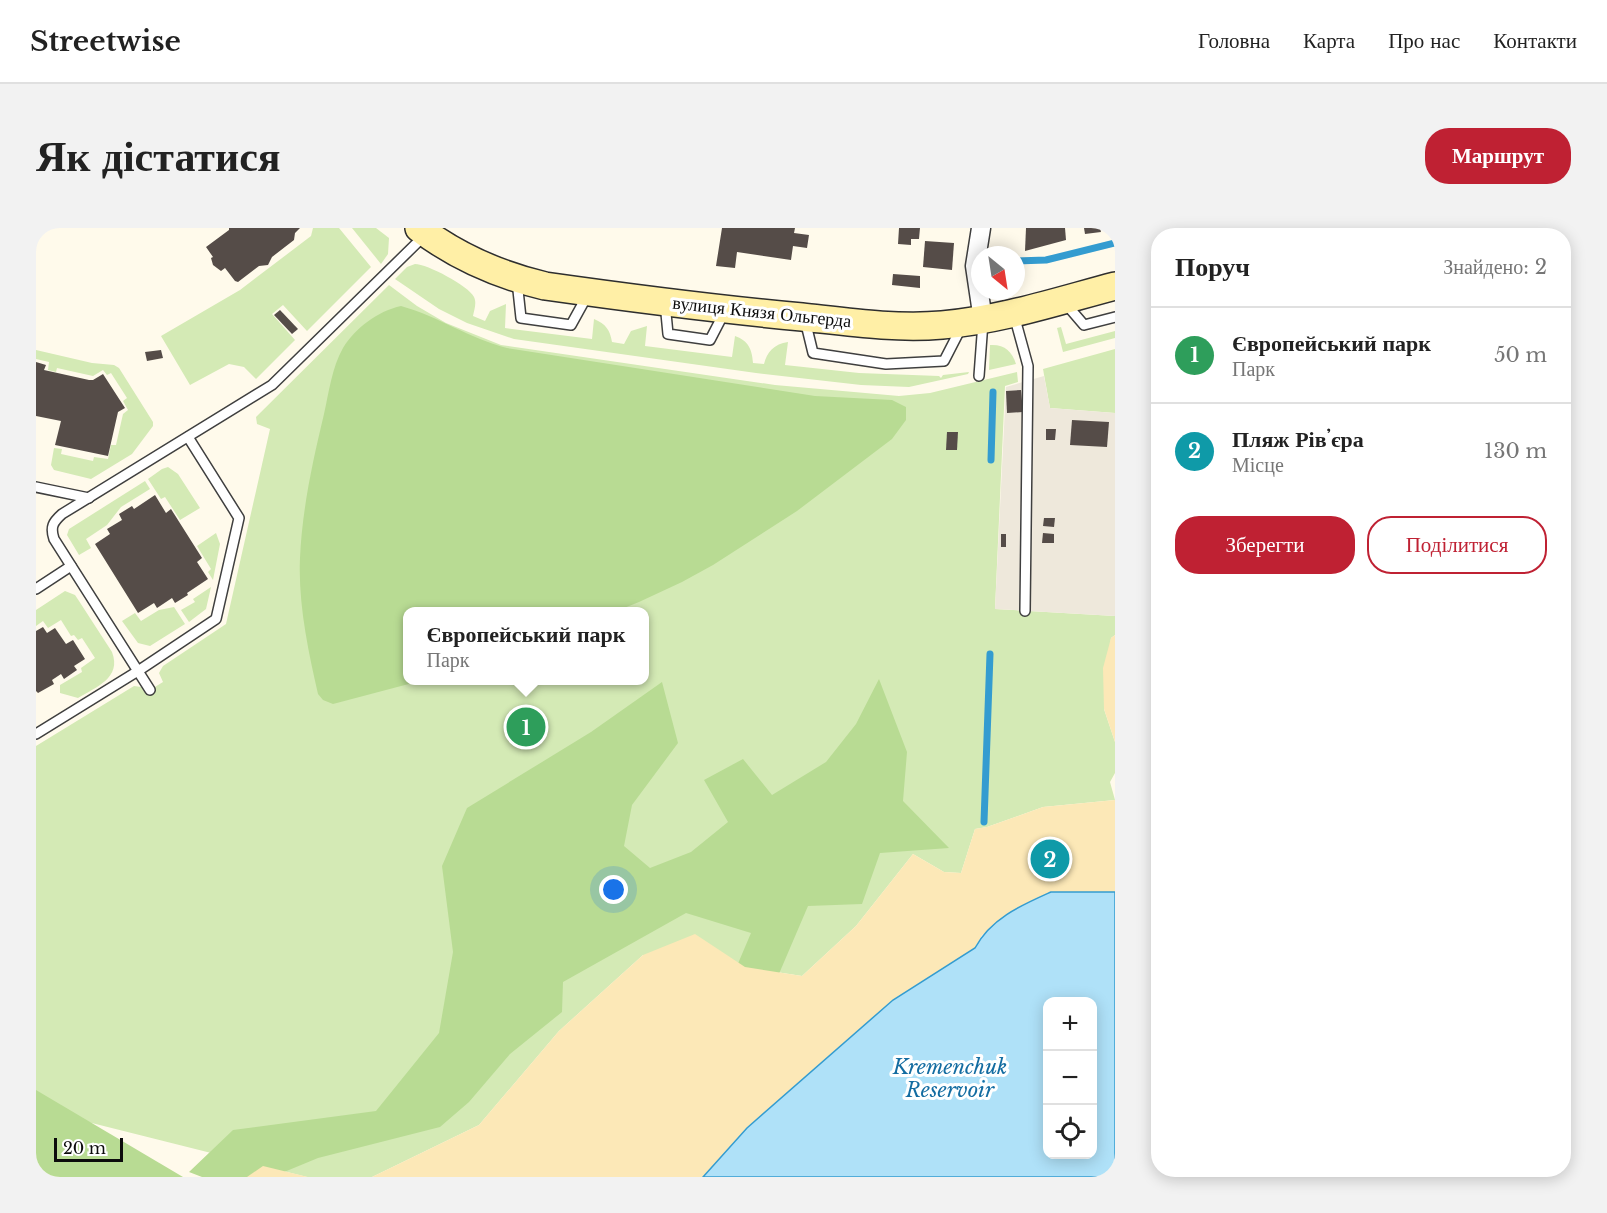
<!DOCTYPE html>
<html lang="uk">
<meta charset="utf-8">
<style>
:root{--surface:#fff;--page:#f2f2f2;--text:#222;--muted:#767676;--line:#e0e0e0;--accent:#bf2133}
body{margin:0;font-family:"Libre Baskerville",serif;background:var(--page);color:var(--text)}
.controls{position:absolute;right:18px;bottom:18px;display:grid;overflow:hidden;border-radius:12px;box-shadow:0 3px 15px #0003}
.controls button{width:54px;height:54px;display:grid;place-items:center;padding:0;border:0;border-bottom:2px solid var(--line);background:var(--surface);color:var(--text);font:30px sans-serif}
.compass{position:absolute;left:935px;top:18px;width:54px;height:54px;border-radius:50%;background:var(--surface);box-shadow:0 3px 15px #0003;rotate:150deg}
.scale{position:absolute;left:18px;bottom:15px;width:69px;box-sizing:border-box;padding-left:6px;border:3px solid #0c0c0c;border-top:0;font-size:16px;line-height:21px;white-space:nowrap;color:#0c0c0c;-webkit-text-stroke:4px #fff;paint-order:stroke}
.you{position:absolute;left:578px;top:662px;width:21px;height:21px;margin:-15px;border:4px solid #fff;border-radius:50%;background:#1a73e8;box-shadow:0 0 0 9px #1a73e833}
.badge{display:grid;place-items:center;width:39px;height:39px;border-radius:50%;background:var(--accent);color:#fff;font-size:20px;font-weight:700}
.pin{position:absolute;translate:-50% -50%;border:3px solid #fff;box-shadow:0 2px 6px #0006}
.popup{position:absolute;left:367px;top:379px;width:246px;height:78px;box-sizing:border-box;display:grid;place-content:center;border-radius:12px;background:var(--surface);filter:drop-shadow(0 2px 4px #0005);font-size:20px;white-space:nowrap;color:var(--muted)}
.popup b{font-size:22px;color:var(--text)}
.popup::after{content:'';position:absolute;left:50%;top:100%;margin-left:-12px;border:12px solid transparent;border-top-color:var(--surface)}
.list{margin:0;padding:0;list-style:none}
h2{display:flex;justify-content:space-between;align-items:center;height:78px;margin:0;padding:0 24px;font-size:26px}
h2 small{font-size:20px;font-weight:400;color:var(--muted)}
.list li{display:grid;grid-template-columns:39px 1fr auto;gap:18px;align-items:center;box-sizing:border-box;height:96px;padding:0 24px;border-top:2px solid var(--line)}
.list b{display:block;font-size:22px;white-space:nowrap}
.list p{margin:0;font-size:20px;white-space:nowrap;color:var(--muted)}
.list em{font-size:20px;font-style:normal;color:var(--muted)}
.actions{display:flex;gap:12px;padding:18px 24px}
.actions a{flex:1;padding:14px 0;border:2px solid var(--accent);border-radius:24px;text-align:center;font-size:21px;color:var(--accent)}
.actions .main{background:var(--accent);color:#fff}
.icon{flex:none;width:33px;height:33px;fill:none;stroke:currentColor;stroke-width:2;stroke-linecap:round;stroke-linejoin:round}
.map{position:relative;flex:none;width:1079px;height:949px;overflow:hidden;border-radius:24px}
header{display:flex;align-items:center;gap:36px;box-sizing:border-box;height:84px;padding:0 30px;background:var(--surface);border-bottom:2px solid var(--line)}
header strong{font-size:28px}
nav{display:flex;gap:33px;margin-inline-start:auto;font-size:21px}
.intro{display:flex;align-items:center;justify-content:space-between;box-sizing:border-box;height:144px;padding:0 36px}
h1{margin:0;font-size:42px}
.button{padding:15px 27px;border-radius:24px;background:var(--accent);color:#fff;font-size:21px;font-weight:700}
main{display:flex;gap:36px;padding:0 36px}
aside{flex:1;background:var(--surface);border-radius:24px;box-shadow:0 3px 15px #0003}
.map>svg:first-child{display:block}
.green{fill:#d4eab5;fill-rule:evenodd}
.forest{fill:#b8db93}
.sand{fill:#fce8b7}
.plaza{fill:#eee8db}
.water{fill:#afe1f8;stroke:#349cd0;stroke-width:1.5;fill-rule:evenodd}
.lines{fill:none;stroke-linecap:round;stroke-linejoin:round}
.stream{stroke:#349cd0;stroke-width:7}
.building{fill:#554c48}
.service-casing{stroke:#3f3f3f;stroke-width:12}
.minor-casing{stroke:#3f3f3f;stroke-width:21}
.secondary-casing{stroke:#2e2e2e;stroke-width:30}
.service{stroke:#fff;stroke-width:9}
.minor{stroke:#fff;stroke-width:18}
.secondary{stroke:#ffefa6;stroke-width:27}
.labels{text-anchor:middle;dominant-baseline:central;stroke-width:6;stroke-linejoin:round;paint-order:stroke}
.street-label{font-size:18px;fill:#0c0c0c;stroke:#fff}
.water-label{font-size:20px;font-style:italic;fill:#136ca1;stroke:#fff}
</style>
<header>
<strong>Streetwise</strong>
<nav><a>Головна</a><a>Карта</a><a>Про нас</a><a>Контакти</a></nav>
</header>
<div class="intro"><h1>Як дістатися</h1><a class="button">Маршрут</a></div>
<main>
<div class="map">
<svg width="1079" height="949" viewBox="0 0 1079 949">
<rect width="100%" height="100%" fill="#fffaeb"/>
<g class="green">
<path d="M277,0H303L335,39L271,103L247,77L236,86L259,112L220,151L208,139L193,136L154,157L125,108L204,62L275,8Z"/>
<path d="M316,0H340L353,10L352,26L345,36Z"/>
<path d="M379,36C391,36 433,58 438,69C441,75 438,82 437,88L449,93L454,83L470,76L469,100L556,111L558,91C570,96 574,102 576,114L588,116L595,103L611,98L609,118L696,129L699,108C713,113 716,122 717,135L728,136C731,124 738,116 752,114L749,137L823,145L903,148L905,150L907,147L933,144L932,146L873,159L825,157L720,145L478,111L431,95L403,81L359,51L371,39Z"/>
<path d="M353,57L381,78L410,95L465,117L739,157L863,168L894,165L981,144L982,154L969,158L959,381L1079,388V407L1075,410L1068,481L1079,514V545L1074,554L1079,572L1007,579L951,599L939,601L925,645L908,644L877,626L820,698L766,748L709,739L607,727L523,803L443,897L336,949H271L0,881V518L98,458L105,459L109,465L127,454L123,445L127,438L190,396L234,201L221,196L220,189ZM372,384H608V452H372Z"/>
<path d="M1025,99L1030,116L1079,103V110L1027,124L1021,100Z"/>
<path d="M954,117C968,116 976,123 980,136L953,142Z"/>
<path d="M1079,121V185L1014,180L1007,141Z"/>
<path d="M0,122L56,135L78,137L83,140L117,194V198L96,226L55,251L18,242L15,237L18,220L26,221L25,226L57,233L58,229L72,231L75,217H80L87,186L92,182L87,173L91,170L75,145L71,147L67,142L57,148L21,140L20,144L12,142L13,134L0,131Z"/>
<path d="M132,239L142,246L164,280L144,292L129,269L125,271L112,251L126,241Z"/>
<path d="M109,253L114,261L85,279L71,297L50,311L55,320L43,327L31,307L33,301Z"/>
<path d="M180,305L184,316L177,352L172,344L175,341L161,318Z"/>
<path d="M175,359L170,381L153,394L145,382L159,374L157,371Z"/>
<path d="M29,363L39,367L43,373L76,424C86,450 60,459 42,470L24,465V457L46,444L45,440L59,430L46,410L42,412L38,407L35,408L25,392L12,400L7,393L0,398V382Z"/>
<path d="M138,379L149,396L114,418L102,415L86,393L99,385L105,393L123,382Z"/>
</g>
<g class="forest">
<path d="M365,78C404,89 432,110 471,120L779,168L856,172L870,179V192L856,211L761,283L677,337L646,354L603,374L578,384H372V452L384,453L297,476L287,472L282,466C272,422 262,375 264,330C266,282 277,232 288,186C293,164 296,139 307,120C319,100 342,83 365,78Z"/>
<path d="M843,451L871,524L867,573L913,620L844,625L826,676L772,678L701,844L695,752L715,705L650,685L527,754L526,784L474,826L433,874L404,899L282,930L236,949H166L153,944L197,902L340,883L403,805L417,724L406,638L431,580L555,504L626,454L642,515L596,577L588,618L614,640L655,624L692,594L668,552L707,531L736,567L790,534L820,496Z"/>
<path d="M0,862L147,949H0Z"/>
</g>
<g class="sand">
<path d="M1079,407V514L1068,481L1067,440L1075,410Z"/>
<path d="M1079,572V664H1015L946,707L939,720L857,772L711,900L667,949H336L443,897L523,803L607,727L659,706L709,739L766,748L820,698L877,626L908,644L925,645L939,601L951,599L1007,579Z"/>
<path d="M227,938L272,949H211Z"/>
</g>
<path class="plaza" d="M1008,148L1014,180L1079,185V388L959,381L970,159Z"/>
<path class="water" d="M1015,664H1079V949H667L711,900L857,772L939,720C955,690 986,677 1015,664ZM1011,774H1056V926H1011Z"/>
<g class="lines">
<g class="stream">
<path d="M980,33L1010,32L1079,15"/>
<path d="M955,232L957,164"/>
<path d="M948,594L954,426"/>
</g>
</g>
<g class="building">
<path d="M193,0H264L259,5L258,12L236,29L232,37L223,38L202,54L199,53L189,40L185,43L177,37L175,30L177,29L170,19L193,2Z"/>
<path d="M686,0H759L758,5L773,7L771,20L757,18L755,32L701,24L699,40L680,38Z"/>
<path d="M863,0H884L883,11H875V17L862,16Z"/>
<path d="M990,0H1029L1030,12L989,23Z"/>
<path d="M1048,0H1064L1065,4L1049,6Z"/>
<path d="M889,13L918,15L916,42L887,39Z"/>
<path d="M857,46L884,48V60L856,57Z"/>
<path d="M244,82L262,101L256,106L238,87Z"/>
<path d="M125,122L127,130L111,133L109,124Z"/>
<path d="M0,134L10,137L8,142L53,152H57L67,146L89,180L82,184L72,228L19,217L25,193L0,188Z"/>
<path d="M985,162L987,184L971,185L970,163Z"/>
<path d="M1036,192L1073,194L1071,219L1034,217Z"/>
<path d="M1010,201H1020L1019,212H1010Z"/>
<path d="M911,204H922L921,222H910Z"/>
<path d="M119,267L130,285L135,281L166,330L161,334L172,351L151,365L152,367L139,375L136,370L121,380L118,375L102,385L59,316L74,306L71,301L86,292L83,286L96,278L98,281Z"/>
<path d="M1008,290H1019L1018,299L1007,298Z"/>
<path d="M1007,305L1018,306V315H1006Z"/>
<rect x="965" y="306" width="5" height="13"/>
<path d="M7,399L11,405L19,400L30,416L37,412L49,431L38,438L41,442L28,451L25,446L16,452L18,456L2,465L0,463V403Z"/>
</g>
<g class="lines">
<g class="service-casing">
<g id="service">
<path d="M481,53L485,90L535,97L551,68"/>
<path d="M629,75L632,106L674,112L688,85"/>
<path d="M1030,76L1048,97L1079,89"/>
<path d="M978,87L992,138L989,383"/>
<path d="M769,92L777,125L850,136L908,133L926,98"/>
<path d="M943,148L947,94"/>
<path d="M0,259L53,270"/>
<path d="M0,361L35,338"/>
<path d="M114,462L18,311C14,299 17,294 26,286L236,157L389,7"/>
<path d="M0,506L102,443L180,391L203,290L152,209"/>
</g>
</g>
<g class="minor-casing">
<path id="minor" d="M945,0L939,38L947,92"/>
</g>
<g class="secondary-casing">
<path id="secondary" d="M383,0C421,29 463,47 509,58C594,70 680,81 766,89C812,94 860,101 906,97C965,92 1022,73 1079,58"/>
</g>
<use href="#service" class="service"/>
<use href="#minor" class="minor"/>
<use href="#secondary" class="secondary"/>
</g>
<g class="labels">
<g class="street-label">
<text transform="translate(726 84) rotate(6)">вулиця Князя Ольгерда</text>
</g>
<g class="water-label">
<text x="914" y="839">Kremenchuk<tspan x="914" dy="23">Reservoir</tspan></text>
</g>
</g>
</svg>
<div class="controls">
<button>+</button>
<button>−</button>
<button><svg class="icon" aria-label="locate" viewBox="0 0 24 24"><circle cx="12" cy="12" r="6"/><path d="M12 2v4M12 18v4M2 12h4M18 12h4"/></svg></button>
</div>
<svg class="compass" viewBox="-18 -18 36 36"><path d="M0-13l5 13h-10z" fill="#e53935"/><path d="M0 13l5-13h-10z" fill="#767676"/></svg>
<div class="scale">20 m</div>
<div class="you"></div>
<div class="pin badge" style="left:490px;top:499px;background:#2e9e5b">1</div>
<div class="popup"><b>Європейський парк</b>Парк</div>
<div class="pin badge" style="left:1014px;top:631px;background:#0f9aa8">2</div>
</div>
<aside>
<h2>Поруч<small>Знайдено: 2</small></h2>
<ul class="list">
<li><span class="badge" style="background:#2e9e5b">1</span><div><b>Європейський парк</b><p>Парк</p></div><em>50 m</em></li>
<li><span class="badge" style="background:#0f9aa8">2</span><div><b>Пляж Рівʼєра</b><p>Місце</p></div><em>130 m</em></li>
</ul>
<div class="actions"><a class="main">Зберегти</a><a>Поділитися</a></div>
</aside>
</main>
